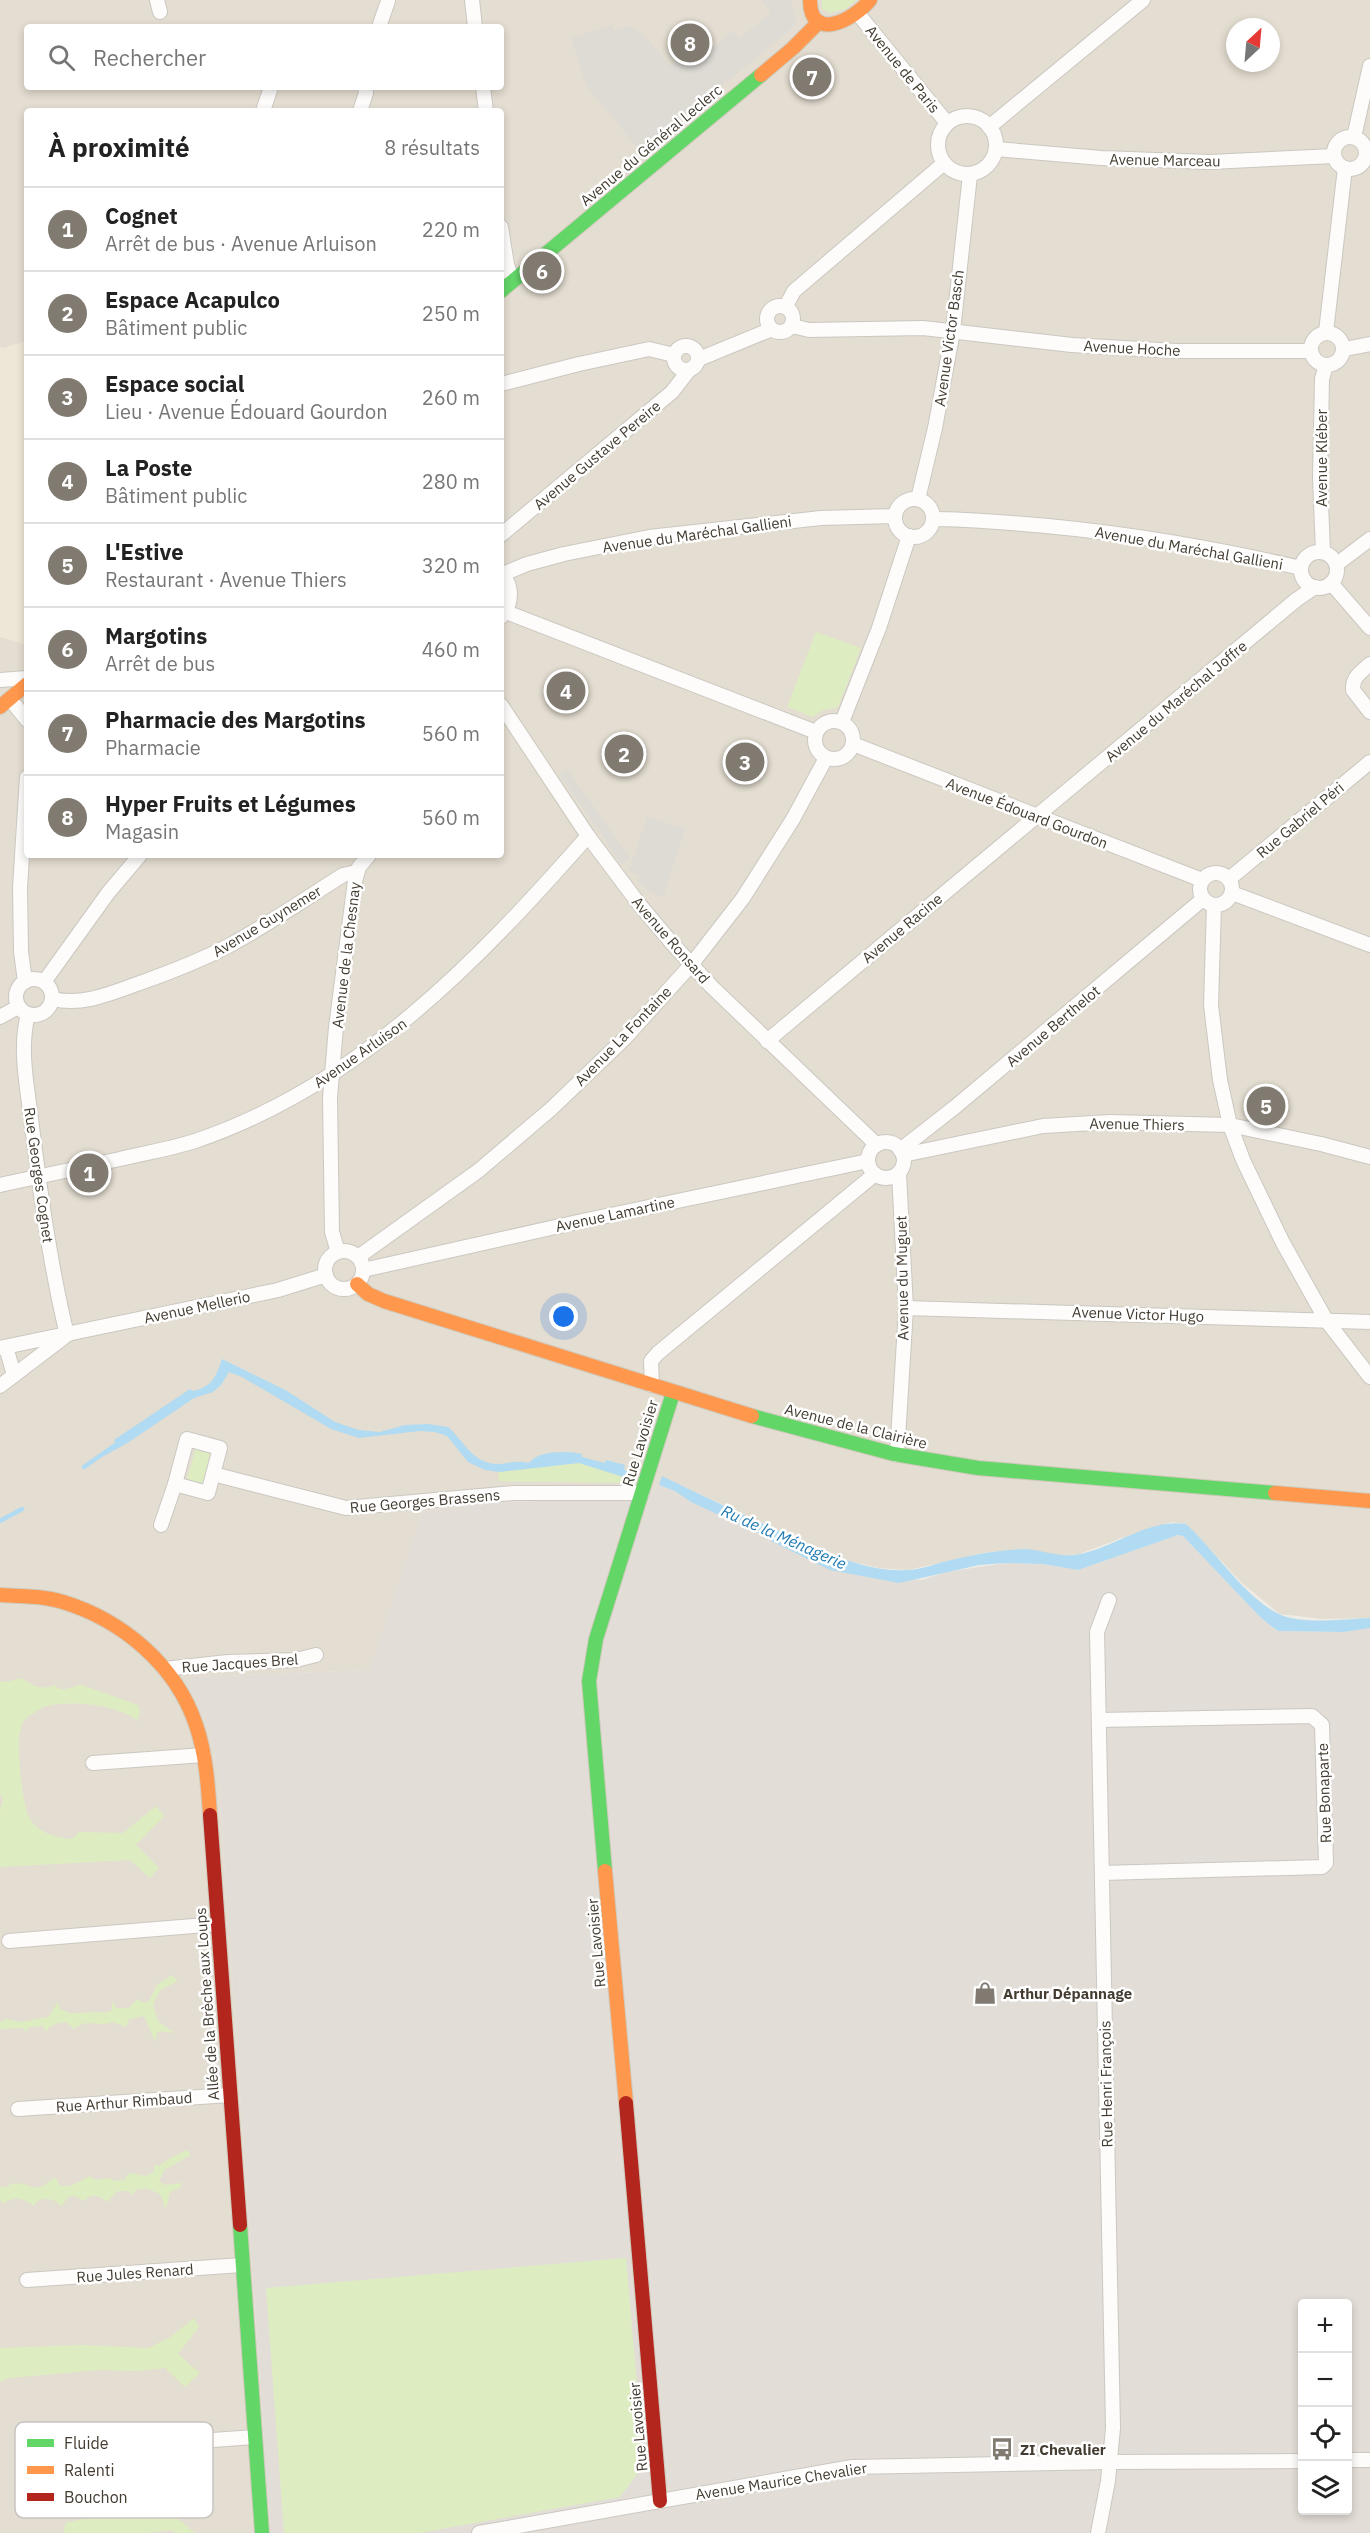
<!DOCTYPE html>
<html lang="fr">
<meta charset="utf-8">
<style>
:root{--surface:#fff;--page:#f6f6f6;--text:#222;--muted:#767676;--line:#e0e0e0;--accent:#807a70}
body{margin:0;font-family:"IBM Plex Sans",sans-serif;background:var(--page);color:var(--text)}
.controls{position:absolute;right:18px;bottom:18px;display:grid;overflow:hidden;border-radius:6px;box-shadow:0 3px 9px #0003}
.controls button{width:54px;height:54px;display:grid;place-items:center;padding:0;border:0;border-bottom:2px solid var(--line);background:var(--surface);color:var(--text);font:30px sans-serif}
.compass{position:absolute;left:1226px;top:18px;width:54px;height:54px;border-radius:50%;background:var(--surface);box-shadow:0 3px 9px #0003;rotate:26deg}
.you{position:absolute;left:564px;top:1317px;width:21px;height:21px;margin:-15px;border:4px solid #fff;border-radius:50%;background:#1a73e8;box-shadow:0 0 0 9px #1a73e833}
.badge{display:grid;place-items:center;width:39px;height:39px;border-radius:50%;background:var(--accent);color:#fff;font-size:20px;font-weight:700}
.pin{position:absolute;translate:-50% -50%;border:3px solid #fff;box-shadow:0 2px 6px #0006}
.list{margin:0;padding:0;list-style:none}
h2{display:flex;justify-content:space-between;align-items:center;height:78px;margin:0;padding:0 24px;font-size:26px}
h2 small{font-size:20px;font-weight:400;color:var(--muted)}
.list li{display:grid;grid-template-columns:39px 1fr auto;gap:18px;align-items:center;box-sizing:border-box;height:84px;padding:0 24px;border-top:2px solid var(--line)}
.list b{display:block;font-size:22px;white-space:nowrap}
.list p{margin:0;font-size:20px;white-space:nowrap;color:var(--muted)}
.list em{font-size:20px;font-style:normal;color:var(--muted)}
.icon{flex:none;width:33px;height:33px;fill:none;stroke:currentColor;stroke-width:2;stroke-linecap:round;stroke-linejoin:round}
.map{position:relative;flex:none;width:1370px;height:2533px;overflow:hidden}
.search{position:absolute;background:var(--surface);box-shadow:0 3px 9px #0003;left:24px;top:24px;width:480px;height:66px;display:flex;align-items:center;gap:15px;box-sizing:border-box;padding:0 21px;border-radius:6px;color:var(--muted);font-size:22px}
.panel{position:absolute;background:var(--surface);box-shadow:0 3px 9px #0003;left:24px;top:108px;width:480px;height:750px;border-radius:6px}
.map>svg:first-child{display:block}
.residential{fill:#e4ddd1;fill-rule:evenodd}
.industrial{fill:#e2ddd6;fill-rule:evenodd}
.education{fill:#eee6d6}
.green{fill:#ddedc1}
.parking{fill:#dedbd5}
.water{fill:#b0dbf2}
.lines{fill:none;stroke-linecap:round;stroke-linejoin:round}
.stream{stroke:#b0dbf2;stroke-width:4.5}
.street-casing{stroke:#cbc8c1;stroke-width:16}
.fast-casing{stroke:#d0cabc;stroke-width:16}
.slow-casing{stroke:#d0cabc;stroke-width:16}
.jam-casing{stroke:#d0cabc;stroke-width:16}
.street{stroke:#fdfcfb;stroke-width:14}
.fast{stroke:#63d668;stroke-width:14}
.slow{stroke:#ff974d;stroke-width:14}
.jam{stroke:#b3261e;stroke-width:14}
.labels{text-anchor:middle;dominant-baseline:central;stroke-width:5;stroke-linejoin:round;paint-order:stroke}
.street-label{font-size:15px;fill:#443c31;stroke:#fff}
.poi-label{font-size:15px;font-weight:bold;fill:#443c31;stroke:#fff;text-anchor:start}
.water-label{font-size:16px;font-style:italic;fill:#1f7ab2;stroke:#fff}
.key{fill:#fff;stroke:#c7c4c1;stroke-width:1.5}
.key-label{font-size:16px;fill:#443c31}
</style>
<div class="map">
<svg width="1370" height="2533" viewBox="0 0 1370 2533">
<rect width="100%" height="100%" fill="#efece5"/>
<path class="residential" d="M0,0H1370V1618L1323,1619L1280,1614L1243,1584L1186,1524L1172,1522L1124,1537L1079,1554L1059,1556L1026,1549L988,1552L908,1570L879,1568L848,1561L820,1549L662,1477L659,1485L628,1499L500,1502L423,1511L370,1670L189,1677L186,1679L209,1730L218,1772L270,2533H0ZM27,27H501V87H27ZM1235,27H1271V63H1235ZM27,111H501V855H27Z"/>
<path class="industrial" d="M659,1485L675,1491L830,1570L922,1580L946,1572L1006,1563L1043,1564L1078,1570L1178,1535L1183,1536L1261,1618L1278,1631L1344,1632L1370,1628V2533H270L218,1772L209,1730L185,1679L189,1677L370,1670L423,1511L500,1502L628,1499ZM1302,2304H1348V2510H1302Z"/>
<path class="education" d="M27,341V645L0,637V346L2,348Z"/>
<g class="green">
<path d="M822,0H856L846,9L830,13L822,9Z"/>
<path d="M816,632L861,648L838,707L821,711L813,717L787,707Z"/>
<path d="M196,1447L212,1452L203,1484L187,1479Z"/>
<path d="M579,1463L633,1480L632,1483L498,1481L499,1472Z"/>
<path d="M22,1678C33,1687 42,1690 55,1685L59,1689C68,1691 74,1684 82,1685L138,1705L140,1712L137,1721C121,1705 70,1700 47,1706C39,1708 30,1716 23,1721C22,1726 19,1733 19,1739C18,1755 22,1803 29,1817C37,1833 57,1838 72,1839L79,1832L123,1833L156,1806L164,1816L136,1845L159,1868L150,1878L130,1860L0,1867V1810L3,1799L0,1794V1681L6,1682Z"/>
<path d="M172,1975L178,1981L160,1990L153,2005L158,2021L174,2033L158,2031L155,2042L144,2016L129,2019L126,2027L112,2022C98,2028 89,2017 74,2029L66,2022C57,2023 50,2024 46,2032L43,2026L29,2027L25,2032L23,2028L0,2029V2022L6,2019L21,2022L48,2017L58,2002L60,2009L69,2013L108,2012L112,2010V2002L117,2008H129L137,1999L144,2003L149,2001L157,1985Z"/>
<path d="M187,2150L191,2155L164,2170L159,2181L165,2185L181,2183V2187L170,2192L166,2209L160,2194L147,2188L137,2189L132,2195L129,2191H118L107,2202C98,2194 93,2194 83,2201L76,2196H70L61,2206C52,2197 41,2196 33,2206C23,2197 15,2196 4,2203L0,2200V2187L5,2188C15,2179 26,2185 36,2188L43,2186L55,2177L60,2186H71L90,2176L96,2180L108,2178L116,2181L124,2180L129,2173L146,2176L154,2172V2164L159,2166L170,2158Z"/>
<path d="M626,2258L644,2465L620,2497L419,2533H284L266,2288Z"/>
<path d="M194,2318L199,2327L178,2354L200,2373L185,2387L165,2368L138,2371L98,2370L10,2378L0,2382V2348L82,2345L148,2348L169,2338Z"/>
<path d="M202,2486L208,2494L201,2512L176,2517L195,2533H176L171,2530L148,2533H63L66,2523L121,2510L174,2505Z"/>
</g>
<g class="parking">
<path d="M761,0H791L796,22L791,29L641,152L586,85L571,38L612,25L614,31L629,26L642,33L670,66L700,37L711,49L733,31L740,38L771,13Z"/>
<path d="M567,769L630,858L622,864L559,774Z"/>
<path d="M647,817L685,829L663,897L652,893L638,882L640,875L629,871Z"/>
</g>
<g class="water">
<path d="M222,1359L287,1391L335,1422L359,1430L380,1432L405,1425L428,1424L448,1427C465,1442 473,1465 500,1464C510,1463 519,1460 529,1463C539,1450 568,1451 582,1454V1457L605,1463L606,1460L625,1465L624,1470L635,1472L633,1480L579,1463L499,1472L485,1470L468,1462L447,1436L435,1432L420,1431L359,1438L331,1429L242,1377L229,1372L221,1385L213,1392L194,1398L129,1442L84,1467L116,1445L114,1440L190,1389L193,1391C212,1387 216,1377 222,1359Z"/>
<path d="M662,1476C701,1495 741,1514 782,1532C820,1549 863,1573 907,1570C920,1570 934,1564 947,1561C972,1555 998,1550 1023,1549C1040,1549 1056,1557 1073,1555C1111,1551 1146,1518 1186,1524C1214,1549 1244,1597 1279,1614C1301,1625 1345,1619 1370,1618V1628L1344,1632L1278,1631L1261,1618L1183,1536L1178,1535L1078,1570L1043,1564L1006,1563L979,1565L899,1583L830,1570L771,1541V1539L691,1502L675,1491L659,1485Z"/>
</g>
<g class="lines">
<g class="stream">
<path d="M84,1467L121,1441"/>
<path d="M0,1521L22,1509"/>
</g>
<g class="street-casing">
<g id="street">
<path d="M157,0L160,12"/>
<path d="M472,0L475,27"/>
<path d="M859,15L947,123"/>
<path d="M379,27L388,1"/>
<path d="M483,87L486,111"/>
<path d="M263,111L271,87"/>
<path d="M360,111L366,93L365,87"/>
<circle cx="967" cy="145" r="29"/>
<path d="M989,127L1143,0"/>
<circle cx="1350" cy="153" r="16"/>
<path d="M1354,137L1370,66"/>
<path d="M996,149L1101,158L1210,162L1334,156"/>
<path d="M501,227L507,265L513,281"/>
<circle cx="780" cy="319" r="13"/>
<path d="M786,306L794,291L943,164"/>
<path d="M792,326L809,330L923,328L1072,345L1176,351H1311"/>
<path d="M1326,332L1345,168"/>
<circle cx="1327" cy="349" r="16"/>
<circle cx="686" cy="358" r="12"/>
<path d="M1345,349L1370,344"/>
<path d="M699,359L772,329"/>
<path d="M501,384L579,364L649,349L674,355"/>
<circle cx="914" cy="518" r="19"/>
<path d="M918,499L935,428L953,331L970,175"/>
<path d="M933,519C959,519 985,521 1011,523C1109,530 1206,546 1301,568"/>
<path d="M501,535L672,392L689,370"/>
<circle cx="1319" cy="570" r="18"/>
<path d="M1323,552L1320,478L1322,379L1326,365"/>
<path d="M1337,564L1370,539"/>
<path d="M501,572C513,586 513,603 501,617"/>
<path d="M503,574L527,564L564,554L649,537L821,518L895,516"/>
<path d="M1331,583L1370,628"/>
<path d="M506,612L816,732"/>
<path d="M1370,664C1361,672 1352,677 1353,690L1370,712"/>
<path d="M0,680L27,678"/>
<path d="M10,699L27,720"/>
<path d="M501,705L588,836L639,904L671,942L711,986L877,1145"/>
<circle cx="834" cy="740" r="19"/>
<path d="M842,722L879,628L909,536"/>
<path d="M853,744L1202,880"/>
<circle cx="1216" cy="889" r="16"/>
<path d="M1229,879L1370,762"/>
<path d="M1232,893L1370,945"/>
<path d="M1214,905L1211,1005L1220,1080L1230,1125L1243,1160L1283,1243L1326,1320L1370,1377"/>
<circle cx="34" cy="997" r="18"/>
<path d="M25,982L21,951L20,888L27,777"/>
<path d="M44,982L108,893L140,855"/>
<path d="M53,999C82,1006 109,994 137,984C168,973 200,961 230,945C269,924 305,899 343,875L356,872"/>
<path d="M28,1014C19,1049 27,1084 31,1119C40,1191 50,1264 67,1335"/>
<path d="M0,1017L18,1007"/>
<path d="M767,1041L1296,600L1315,587"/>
<circle cx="886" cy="1160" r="18"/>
<path d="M900,1150L955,1107L1203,899"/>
<path d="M903,1155L1043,1126L1110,1122L1230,1125L1321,1144L1370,1157"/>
<path d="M0,1185C40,1176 80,1168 120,1159C145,1153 170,1149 195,1141C358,1086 477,962 588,836"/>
<circle cx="344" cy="1270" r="19"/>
<path d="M338,1252L332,1232L330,1098L336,1027L355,881L359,867L369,855"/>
<path d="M358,1257L478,1171L551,1109L624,1039L691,965L743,898L793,819L826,758"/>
<path d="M363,1270L582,1221L868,1161"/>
<path d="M906,1308L1370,1322"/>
<path d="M6,1347L14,1375"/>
<path d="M0,1348L278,1290L326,1275"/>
<path d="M652,1385L651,1361L658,1353L875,1174"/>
<path d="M0,1386L63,1338"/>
<path d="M187,1439L220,1448L208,1493L175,1484Z"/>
<path d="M897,1455L906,1308L899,1173"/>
<path d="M213,1474L346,1508L513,1493H642"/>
<path d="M161,1525L175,1484"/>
<path d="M164,1669L228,1662L296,1660L316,1655"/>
<path d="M1099,1720L1312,1716L1322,1725L1326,1863L1322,1867L1102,1873"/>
<path d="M93,1763L204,1755"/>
<path d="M9,1941L218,1924"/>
<path d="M18,2109L230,2095"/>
<path d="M27,2280L242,2265"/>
<path d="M44,2452L255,2437"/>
<path d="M1348,2460H1370"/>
<path d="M479,2533L852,2467L1110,2462L1302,2461"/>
<path d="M1098,2533L1108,2481L1113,2428L1097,1632L1109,1600"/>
</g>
</g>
<g class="fast-casing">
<g id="fast">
<path d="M501,291L761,75"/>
<path d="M752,1416L894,1454L978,1468L1275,1493"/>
<path d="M605,1871L589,1681L596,1639L673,1393"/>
<path d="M240,2225L262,2533"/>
</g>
</g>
<g class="slow-casing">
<g id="slow">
<path d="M810,0C810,43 854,20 870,0"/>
<path d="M761,75L793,48L819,22"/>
<path d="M0,707L27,684"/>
<path d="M357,1284L368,1294L384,1301L752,1416"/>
<path d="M1275,1493L1370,1501"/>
<path d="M0,1595C21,1596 43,1596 63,1602C122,1620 176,1665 196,1725C206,1754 208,1785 210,1815"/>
<path d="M605,1871L626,2103"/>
</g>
</g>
<g class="jam-casing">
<g id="jam">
<path d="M210,1815L240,2225"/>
<path d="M626,2103L660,2501"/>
</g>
</g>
<use href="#street" class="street"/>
<use href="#fast" class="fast"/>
<use href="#slow" class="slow"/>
<use href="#jam" class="jam"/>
</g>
<defs>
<g id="shop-bare" transform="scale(1.8)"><path d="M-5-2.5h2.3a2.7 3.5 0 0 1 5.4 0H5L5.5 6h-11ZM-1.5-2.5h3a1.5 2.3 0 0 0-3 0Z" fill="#807a70" stroke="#fff" stroke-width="2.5" paint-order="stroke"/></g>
<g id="bus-bare" transform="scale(1.8)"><path d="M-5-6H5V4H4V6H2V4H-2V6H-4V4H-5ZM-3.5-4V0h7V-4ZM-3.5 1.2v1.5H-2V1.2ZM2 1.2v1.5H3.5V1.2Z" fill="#807a70" stroke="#fff" stroke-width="2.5" paint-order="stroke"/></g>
</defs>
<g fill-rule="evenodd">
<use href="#shop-bare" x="985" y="1993"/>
<use href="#bus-bare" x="1002" y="2449"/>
</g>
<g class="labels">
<g class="street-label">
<text transform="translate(903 69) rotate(51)">Avenue de Paris</text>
<text transform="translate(651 145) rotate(-40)">Avenue du Général Leclerc</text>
<text transform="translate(1165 160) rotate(1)">Avenue Marceau</text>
<text transform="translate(949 338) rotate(-82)">Avenue Victor Basch</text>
<text transform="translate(1132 348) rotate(3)">Avenue Hoche</text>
<text transform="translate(597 455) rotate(-40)">Avenue Gustave Pereire</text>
<text transform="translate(1321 458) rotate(-90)">Avenue Kléber</text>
<text transform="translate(697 534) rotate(-8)">Avenue du Maréchal Gallieni</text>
<text transform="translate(1189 548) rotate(10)">Avenue du Maréchal Gallieni</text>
<text transform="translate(1176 701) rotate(-40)">Avenue du Maréchal Joffre</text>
<text transform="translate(1027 813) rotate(21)">Avenue Édouard Gourdon</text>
<text transform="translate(1300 820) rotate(-40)">Rue Gabriel Péri</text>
<text transform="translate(267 921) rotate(-31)">Avenue Guynemer</text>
<text transform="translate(902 928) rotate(-40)">Avenue Racine</text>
<text transform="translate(671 940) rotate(49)">Avenue Ronsard</text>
<text transform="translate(346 955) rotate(-83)">Avenue de la Chesnay</text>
<text transform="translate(1053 1026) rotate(-40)">Avenue Berthelot</text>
<text transform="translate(623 1036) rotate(-46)">Avenue La Fontaine</text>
<text transform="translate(360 1053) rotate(-35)">Avenue Arluison</text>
<text transform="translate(1137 1124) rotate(1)">Avenue Thiers</text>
<text transform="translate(39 1175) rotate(82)">Rue Georges Cognet</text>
<text transform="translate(615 1214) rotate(-12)">Avenue Lamartine</text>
<text transform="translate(902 1278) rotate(-91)">Avenue du Muguet</text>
<text transform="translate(197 1307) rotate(-12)">Avenue Mellerio</text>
<text transform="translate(1138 1314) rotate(2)">Avenue Victor Hugo</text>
<text transform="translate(856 1426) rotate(14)">Avenue de la Clairière</text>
<text transform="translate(640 1443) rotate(-73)">Rue Lavoisier</text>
<text transform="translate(425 1501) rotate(-5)">Rue Georges Brassens</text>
<text transform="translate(240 1663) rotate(-4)">Rue Jacques Brel</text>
<text transform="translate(1324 1793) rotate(-92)">Rue Bonaparte</text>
<text transform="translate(596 1943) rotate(-95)">Rue Lavoisier</text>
<text transform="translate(207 2004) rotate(-94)">Allée de la Brèche aux Loups</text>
<text transform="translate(1106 2084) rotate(-91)">Rue Henri François</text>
<text transform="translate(124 2102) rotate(-4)">Rue Arthur Rimbaud</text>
<text transform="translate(135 2273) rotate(-4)">Rue Jules Renard</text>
<text transform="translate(638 2427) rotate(-95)">Rue Lavoisier</text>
<text transform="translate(781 2481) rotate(-9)">Avenue Maurice Chevalier</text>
</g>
<g class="poi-label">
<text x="1003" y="1993">Arthur Dépannage</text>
<text x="1020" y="2449">ZI Chevalier</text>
</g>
<g class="water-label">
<text transform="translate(784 1537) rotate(24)">Ru de la Ménagerie</text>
</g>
</g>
<rect x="15" y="2422" width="198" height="96" rx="9" class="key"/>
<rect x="27" y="2439" width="27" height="8" fill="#63d668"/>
<rect x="27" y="2466" width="27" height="8" fill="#ff974d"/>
<rect x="27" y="2493" width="27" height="8" fill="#b3261e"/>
<g class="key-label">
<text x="64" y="2449">Fluide</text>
<text x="64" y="2476">Ralenti</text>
<text x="64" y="2503">Bouchon</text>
</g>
</svg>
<div class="controls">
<button>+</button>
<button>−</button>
<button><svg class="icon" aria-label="locate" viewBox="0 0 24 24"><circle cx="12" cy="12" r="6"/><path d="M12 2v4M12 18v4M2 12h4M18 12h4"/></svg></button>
<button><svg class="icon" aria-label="layers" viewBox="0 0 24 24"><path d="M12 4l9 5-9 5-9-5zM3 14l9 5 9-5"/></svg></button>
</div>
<svg class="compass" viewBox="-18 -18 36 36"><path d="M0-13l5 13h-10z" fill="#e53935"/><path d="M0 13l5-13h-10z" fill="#767676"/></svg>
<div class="you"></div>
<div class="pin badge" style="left:89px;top:1173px">1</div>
<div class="pin badge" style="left:624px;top:754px">2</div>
<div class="pin badge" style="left:745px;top:762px">3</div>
<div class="pin badge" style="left:566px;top:691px">4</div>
<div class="pin badge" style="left:1266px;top:1106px">5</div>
<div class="pin badge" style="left:542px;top:271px">6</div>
<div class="pin badge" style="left:812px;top:77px">7</div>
<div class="pin badge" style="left:690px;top:43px">8</div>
<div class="search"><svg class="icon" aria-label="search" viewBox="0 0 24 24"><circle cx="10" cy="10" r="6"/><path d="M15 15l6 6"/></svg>Rechercher</div>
<section class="panel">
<h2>À proximité<small>8 résultats</small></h2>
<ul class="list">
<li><span class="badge">1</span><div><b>Cognet</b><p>Arrêt de bus · Avenue Arluison</p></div><em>220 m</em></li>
<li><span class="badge">2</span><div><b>Espace Acapulco</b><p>Bâtiment public</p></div><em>250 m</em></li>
<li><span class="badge">3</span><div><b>Espace social</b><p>Lieu · Avenue Édouard Gourdon</p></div><em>260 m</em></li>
<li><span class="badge">4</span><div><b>La Poste</b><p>Bâtiment public</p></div><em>280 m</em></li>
<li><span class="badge">5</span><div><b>L'Estive</b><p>Restaurant · Avenue Thiers</p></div><em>320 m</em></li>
<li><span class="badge">6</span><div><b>Margotins</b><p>Arrêt de bus</p></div><em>460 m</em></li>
<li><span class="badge">7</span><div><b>Pharmacie des Margotins</b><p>Pharmacie</p></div><em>560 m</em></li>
<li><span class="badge">8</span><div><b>Hyper Fruits et Légumes</b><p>Magasin</p></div><em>560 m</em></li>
</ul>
</section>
</div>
